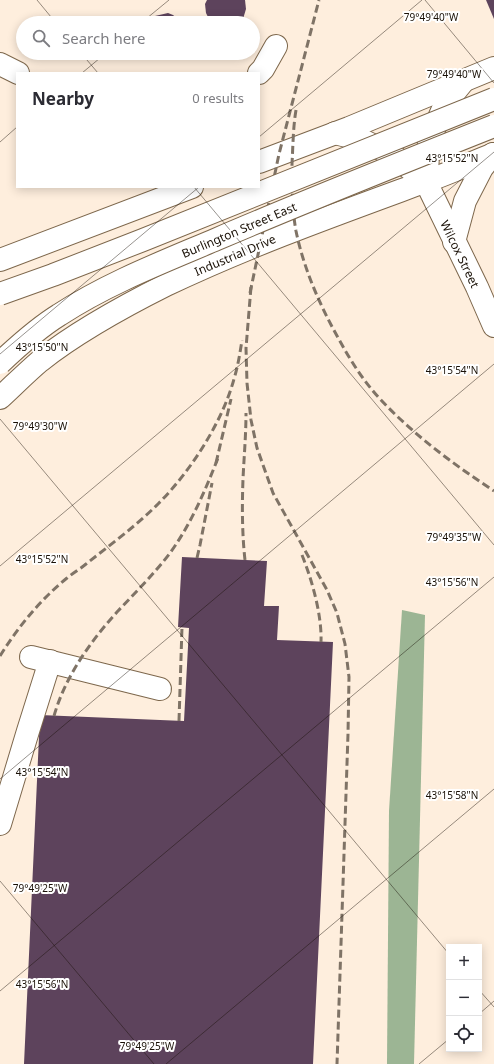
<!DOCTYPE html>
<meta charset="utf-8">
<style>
:root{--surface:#fff;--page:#f2f2f3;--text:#2b2b33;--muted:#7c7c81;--line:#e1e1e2}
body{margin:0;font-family:"Noto Sans",sans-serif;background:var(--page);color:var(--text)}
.controls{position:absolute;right:12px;bottom:12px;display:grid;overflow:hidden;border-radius:0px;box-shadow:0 2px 10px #0003}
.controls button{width:36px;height:36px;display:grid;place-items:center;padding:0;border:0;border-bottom:1px solid var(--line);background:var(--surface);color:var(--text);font:20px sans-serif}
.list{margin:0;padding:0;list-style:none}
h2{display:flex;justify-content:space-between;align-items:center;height:52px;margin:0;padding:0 16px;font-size:17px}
h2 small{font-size:13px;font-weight:400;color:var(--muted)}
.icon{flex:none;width:22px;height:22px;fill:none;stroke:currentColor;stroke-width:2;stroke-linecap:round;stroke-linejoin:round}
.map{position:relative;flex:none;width:494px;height:1064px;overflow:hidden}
.search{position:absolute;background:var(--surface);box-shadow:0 2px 10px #0003;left:16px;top:16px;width:244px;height:44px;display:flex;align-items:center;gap:10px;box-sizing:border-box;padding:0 14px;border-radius:22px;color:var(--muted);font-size:15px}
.panel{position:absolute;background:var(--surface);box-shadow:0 2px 10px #0003;left:16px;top:72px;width:244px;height:116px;border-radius:0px}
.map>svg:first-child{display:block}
.forest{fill:#9cb594}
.building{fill:#5d435c}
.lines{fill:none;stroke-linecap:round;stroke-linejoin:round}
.minor-casing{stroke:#7d674c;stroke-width:24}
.minor{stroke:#fff;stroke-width:22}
.rail{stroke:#7f7366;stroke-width:3;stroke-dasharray:8 4;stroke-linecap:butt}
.major-bridge-casing{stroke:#7d674c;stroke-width:24;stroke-linecap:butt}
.major-bridge{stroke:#fff;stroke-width:22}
.ticks{fill:none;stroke:#191006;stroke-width:1;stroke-opacity:0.45}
.labels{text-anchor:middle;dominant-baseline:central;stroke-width:4;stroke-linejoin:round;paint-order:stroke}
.street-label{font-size:12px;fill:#191006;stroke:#fff}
.ticks-label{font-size:10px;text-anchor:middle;fill:#191006;stroke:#fff;stroke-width:4;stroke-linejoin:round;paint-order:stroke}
</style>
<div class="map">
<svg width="494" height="1064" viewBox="0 0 494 1064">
<rect width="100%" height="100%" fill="#feeedd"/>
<path class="forest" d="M402,610L425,615L414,1064H387L389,811Z"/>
<g class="building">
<path d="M207,0H245L246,9L243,19L237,23H212L210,21L206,13L205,4Z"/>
<path d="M486,0H494V19Z"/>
<path d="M168,13L173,15L180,21V23H150L155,16Z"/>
<path d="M182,557L267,561L264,606H279L277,640L333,642L313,1064H24L40,715L184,721L189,628L178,627Z"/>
</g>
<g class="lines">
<g class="minor-casing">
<g id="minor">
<path d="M0,64L18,73"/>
<path d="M259,73L263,69L276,46"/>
<path d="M335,133L362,140L393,155L426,182L477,287L494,326"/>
<path d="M259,162L349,128L494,68"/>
<path d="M427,171L429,141L445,104L462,83"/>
<path d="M454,242L465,201L482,168L493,154"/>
<path d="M0,260L192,187"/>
<path d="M0,398C13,386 26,373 40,361C78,331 122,307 166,285C250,245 337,214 424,182C448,174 471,163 494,154"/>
<path d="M31,657L160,689"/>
<path d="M0,824L28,731L50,661"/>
</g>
</g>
<use href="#minor" class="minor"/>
<g class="rail">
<path d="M296,110C293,128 293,146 292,164C292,186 292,209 296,231C304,270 321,308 341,343C352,363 365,383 381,400C414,435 453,464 494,491"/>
<path d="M251,287L246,348L247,383L251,420L257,448L273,493L327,590L337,613L345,644L349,677L348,734L337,1064"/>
<path d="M250,293L279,154L319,0"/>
<path d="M216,463L231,399"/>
<path d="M302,555C312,580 322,615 321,642"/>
<path d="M197,558L200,545L212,483"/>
<path d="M245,560C242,533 242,506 243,479C244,457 246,435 246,413"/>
<path d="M0,656C18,627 40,600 67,578C73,573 80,569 86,564C110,545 136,526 158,504C190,472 222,423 234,379C238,366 240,353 242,340"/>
<path d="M54,716C65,677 90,642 117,612C135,593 154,574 170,553C191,524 205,491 218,458"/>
<path d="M179,721L182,627"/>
</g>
<g class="major-bridge-casing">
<g id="major-bridge">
<path d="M0,294L53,275L143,240L494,99"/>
<path d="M0,363C18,346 38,328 59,315C108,283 163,262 217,239C308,200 401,163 494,126"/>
</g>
</g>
<use href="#major-bridge" class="major-bridge"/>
</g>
<path class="ticks" d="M37,0L56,23M425,0L494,83M141,23L169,0M81,53L98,73M82,73L106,53M259,137L422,0M0,142L17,127M194,187L494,545M0,354L199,187M0,419L449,954M0,566L494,152M0,779L494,364M0,881L154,1064M479,990L494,1007M0,991L494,577M479,1014L494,1001M166,1064L494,789M419,1064L449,1039"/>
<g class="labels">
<g class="street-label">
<text transform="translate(239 230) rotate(-23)">Burlington Street East</text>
<text transform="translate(460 254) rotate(64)">Wilcox Street</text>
<text transform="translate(235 255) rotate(-23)">Industrial Drive</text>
</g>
</g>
<g class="ticks-label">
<text x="431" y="21">79°49'40"W</text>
<text x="454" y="78">79°49'40"W</text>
<text x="452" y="162">43°15'52"N</text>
<text x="42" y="351">43°15'50"N</text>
<text x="452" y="374">43°15'54"N</text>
<text x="40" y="430">79°49'30"W</text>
<text x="454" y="541">79°49'35"W</text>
<text x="42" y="563">43°15'52"N</text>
<text x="452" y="586">43°15'56"N</text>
<text x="42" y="776">43°15'54"N</text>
<text x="452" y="799">43°15'58"N</text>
<text x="40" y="892">79°49'25"W</text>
<text x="42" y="988">43°15'56"N</text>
<text x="147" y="1050">79°49'25"W</text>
</g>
</svg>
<div class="controls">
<button>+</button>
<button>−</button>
<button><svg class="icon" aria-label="locate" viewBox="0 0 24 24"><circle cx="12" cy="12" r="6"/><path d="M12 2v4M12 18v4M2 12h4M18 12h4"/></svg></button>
</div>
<div class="search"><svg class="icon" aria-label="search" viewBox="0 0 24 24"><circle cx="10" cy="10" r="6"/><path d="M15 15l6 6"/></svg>Search here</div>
<section class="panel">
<h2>Nearby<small>0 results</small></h2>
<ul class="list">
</ul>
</section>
</div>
